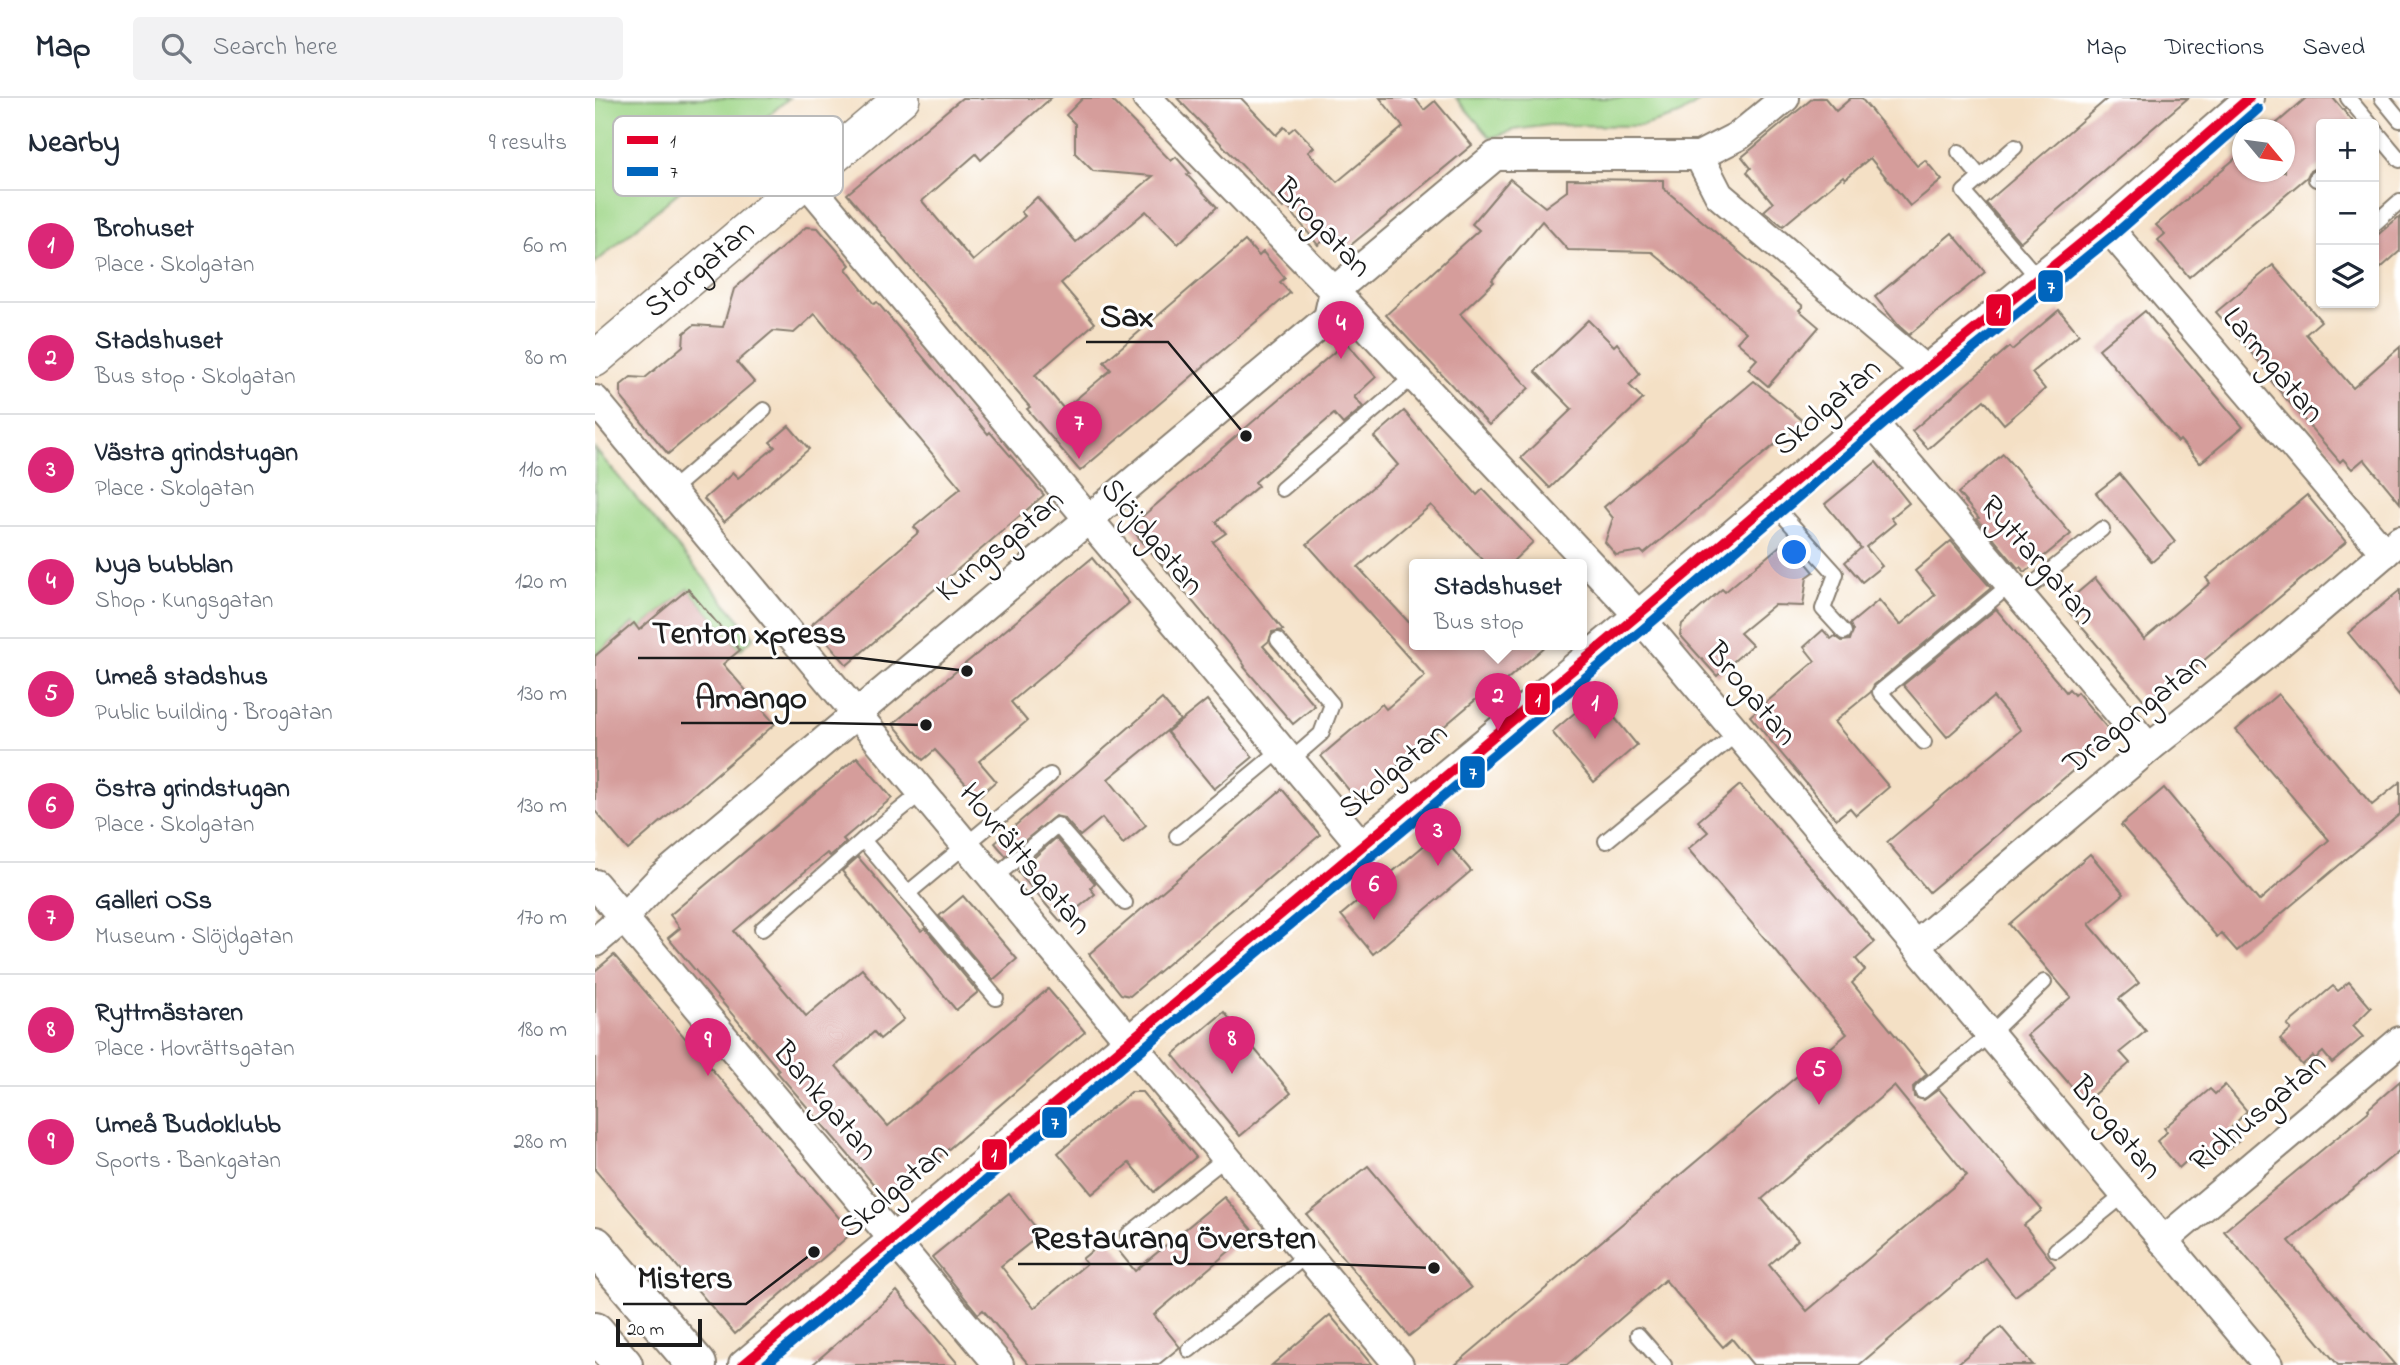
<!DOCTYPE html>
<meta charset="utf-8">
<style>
:root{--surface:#fff;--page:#f2f2f3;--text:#1f2937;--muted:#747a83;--line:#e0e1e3;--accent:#db2777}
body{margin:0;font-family:"Indie Flower",sans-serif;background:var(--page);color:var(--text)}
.controls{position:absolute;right:21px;top:21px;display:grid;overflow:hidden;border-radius:7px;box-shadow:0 2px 5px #0004}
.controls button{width:63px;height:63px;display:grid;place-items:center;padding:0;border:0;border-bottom:2px solid var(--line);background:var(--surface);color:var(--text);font:35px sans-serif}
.compass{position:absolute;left:1637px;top:21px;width:63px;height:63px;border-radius:50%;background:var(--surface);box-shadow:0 2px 5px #0004;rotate:119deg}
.scale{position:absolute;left:21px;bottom:18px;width:86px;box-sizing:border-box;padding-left:7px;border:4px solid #1c1c1c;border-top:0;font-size:19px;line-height:24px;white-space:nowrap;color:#1c1c1c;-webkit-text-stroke:5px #fff;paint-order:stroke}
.you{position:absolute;left:1200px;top:455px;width:24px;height:24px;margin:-18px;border:5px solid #fff;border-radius:50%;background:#1a73e8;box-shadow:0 0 0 10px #1a73e833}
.badge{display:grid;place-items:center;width:46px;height:46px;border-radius:50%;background:var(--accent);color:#fff;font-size:23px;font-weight:700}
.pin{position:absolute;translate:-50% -58px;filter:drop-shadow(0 2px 4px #0008)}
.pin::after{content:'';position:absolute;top:37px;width:24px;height:21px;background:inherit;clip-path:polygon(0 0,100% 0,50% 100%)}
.popup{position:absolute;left:814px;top:461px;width:178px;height:91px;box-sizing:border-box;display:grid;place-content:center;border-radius:7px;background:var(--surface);filter:drop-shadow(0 2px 5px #0005);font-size:23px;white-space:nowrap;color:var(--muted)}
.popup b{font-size:26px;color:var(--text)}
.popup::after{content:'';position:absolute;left:50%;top:100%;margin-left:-14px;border:14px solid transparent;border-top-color:var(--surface)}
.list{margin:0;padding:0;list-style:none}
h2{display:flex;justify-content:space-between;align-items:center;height:91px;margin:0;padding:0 28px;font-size:30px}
h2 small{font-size:23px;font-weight:400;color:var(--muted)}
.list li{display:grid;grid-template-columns:46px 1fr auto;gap:21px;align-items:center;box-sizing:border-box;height:112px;padding:0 28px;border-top:2px solid var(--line)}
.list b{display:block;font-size:26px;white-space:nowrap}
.list p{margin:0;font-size:23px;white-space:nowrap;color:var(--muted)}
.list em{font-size:23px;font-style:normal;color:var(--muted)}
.icon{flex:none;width:38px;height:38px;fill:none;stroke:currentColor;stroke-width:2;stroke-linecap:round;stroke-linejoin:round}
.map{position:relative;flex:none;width:1805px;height:1267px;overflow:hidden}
header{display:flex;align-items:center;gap:42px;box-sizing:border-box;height:98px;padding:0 35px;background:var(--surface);border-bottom:2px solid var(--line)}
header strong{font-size:33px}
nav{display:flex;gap:38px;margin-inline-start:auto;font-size:24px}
.search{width:490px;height:63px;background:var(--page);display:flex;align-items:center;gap:18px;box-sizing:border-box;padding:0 24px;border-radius:7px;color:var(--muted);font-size:26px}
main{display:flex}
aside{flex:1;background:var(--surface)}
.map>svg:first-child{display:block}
.green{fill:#9dd586;stroke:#5c7851;stroke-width:2}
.building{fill:#d59d9b;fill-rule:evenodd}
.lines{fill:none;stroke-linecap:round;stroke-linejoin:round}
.service-casing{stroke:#887e70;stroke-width:18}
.minor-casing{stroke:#887e70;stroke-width:32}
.tertiary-casing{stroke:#887e70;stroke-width:38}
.secondary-casing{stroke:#887e70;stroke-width:42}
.service{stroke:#fff;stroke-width:14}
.minor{stroke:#fff;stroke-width:28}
.tertiary{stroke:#fff;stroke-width:35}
.secondary{stroke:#fff;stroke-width:38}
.bus-1-casing{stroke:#fff;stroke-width:16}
.bus-2-casing{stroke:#fff;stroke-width:16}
.bus-1{stroke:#e4002b;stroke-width:10}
.bus-2{stroke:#0065bd;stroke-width:10}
.labels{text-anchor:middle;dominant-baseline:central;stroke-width:6;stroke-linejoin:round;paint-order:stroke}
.street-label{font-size:32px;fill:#1c1c1c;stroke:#fff}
.key{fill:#fff;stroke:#bbb;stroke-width:2}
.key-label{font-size:19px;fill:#1c1c1c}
.leader{fill:none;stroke:#1c1c1c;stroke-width:2.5}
.callout-dot{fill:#1c1c1c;stroke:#fff;stroke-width:2.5}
.callout-label{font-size:33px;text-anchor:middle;font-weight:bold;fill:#1c1c1c;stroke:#fff;stroke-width:6;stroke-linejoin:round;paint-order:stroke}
.line-badge{stroke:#fff;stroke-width:2.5}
.badge-label{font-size:19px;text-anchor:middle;font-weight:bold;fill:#fff}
</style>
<header>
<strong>Map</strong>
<div class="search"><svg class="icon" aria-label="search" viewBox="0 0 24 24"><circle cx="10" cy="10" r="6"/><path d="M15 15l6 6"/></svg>Search here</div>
<nav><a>Map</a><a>Directions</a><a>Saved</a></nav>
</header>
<main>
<aside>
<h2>Nearby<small>9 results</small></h2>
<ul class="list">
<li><span class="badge">1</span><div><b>Brohuset</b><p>Place · Skolgatan</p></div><em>60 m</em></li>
<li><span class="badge">2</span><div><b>Stadshuset</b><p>Bus stop · Skolgatan</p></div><em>80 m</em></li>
<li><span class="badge">3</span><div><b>Västra grindstugan</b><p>Place · Skolgatan</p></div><em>110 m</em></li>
<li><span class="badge">4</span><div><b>Nya bubblan</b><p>Shop · Kungsgatan</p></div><em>120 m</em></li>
<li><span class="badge">5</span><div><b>Umeå stadshus</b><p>Public building · Brogatan</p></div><em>130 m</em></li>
<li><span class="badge">6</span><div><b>Östra grindstugan</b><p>Place · Skolgatan</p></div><em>130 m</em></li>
<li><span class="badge">7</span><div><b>Galleri OSs</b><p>Museum · Slöjdgatan</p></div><em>170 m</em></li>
<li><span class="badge">8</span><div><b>Ryttmästaren</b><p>Place · Hovrättsgatan</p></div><em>180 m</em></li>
<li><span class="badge">9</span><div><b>Umeå Budoklubb</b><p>Sports · Bankgatan</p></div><em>280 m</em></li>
</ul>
</aside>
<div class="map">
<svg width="1805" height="1267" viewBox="0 0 1805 1267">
<rect width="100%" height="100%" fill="#fff"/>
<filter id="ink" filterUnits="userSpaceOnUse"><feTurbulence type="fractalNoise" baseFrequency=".0143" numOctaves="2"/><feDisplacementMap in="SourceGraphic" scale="14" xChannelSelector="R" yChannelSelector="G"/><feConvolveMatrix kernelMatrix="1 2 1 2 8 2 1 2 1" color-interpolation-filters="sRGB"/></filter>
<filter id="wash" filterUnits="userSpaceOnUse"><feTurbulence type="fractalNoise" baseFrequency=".00686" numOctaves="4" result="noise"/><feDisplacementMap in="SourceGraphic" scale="28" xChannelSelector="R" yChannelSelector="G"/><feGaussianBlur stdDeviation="1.57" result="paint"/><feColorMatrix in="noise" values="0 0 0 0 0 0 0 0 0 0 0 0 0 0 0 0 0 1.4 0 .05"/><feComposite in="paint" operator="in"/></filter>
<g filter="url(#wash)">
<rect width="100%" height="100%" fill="#f4e0c5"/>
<g class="green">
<path d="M0,0H194L0,165Z"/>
<path d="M861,0H1110L1084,17L1047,28L955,27L919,32L896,40Z"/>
<path d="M0,351L159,539L145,552L93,491L44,532L38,525L0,558Z"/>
</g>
<g id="blocks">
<g class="building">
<path d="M367,0H456L386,62L381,56L327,103L378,163L430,118L426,114L442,99L481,144L558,78L498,73L480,55V26L471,17L488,0H515L576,63L581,59L595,75L592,77L622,109L583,146L551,113L466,185L500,225L440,277L469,311L516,272L509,264L650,143L664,158L668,154L690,180L685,184L695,195L485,373L432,311L435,309L252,96Z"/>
<path d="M582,0H646L681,37L689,29L694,34L700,29L719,49L713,54L742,84L808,29L785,0H820L829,12L840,3L877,47L751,151L738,135L723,147L691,107L688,110Z"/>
<path d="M1218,0H1230L1241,13L1256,0H1266L1322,68L1330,62L1347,82L1315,108L1275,60L1250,81L1248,78L1188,128L1169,113L1178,105L1152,74L1156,70L1147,59Z"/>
<path d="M1513,0H1593L1425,144L1391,105Z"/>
<path d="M1711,0H1738L1760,26H1726V67L1715,73L1712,79L1594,179L1563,142L1570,136L1561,127L1648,54V74H1690V32H1674Z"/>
<path d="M915,81L950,109L972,93V81L1068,82V90L1208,208L1204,212L1224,229L1173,288L1153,271L1162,261L1142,244L1151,234L1057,154L973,152L947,123L897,182L899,184L865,216L934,290L894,327L791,217L884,132L877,126Z"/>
<path d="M1805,118V153L1779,176V140Z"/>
<path d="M211,129L223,130L255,167L251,171L279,206L282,204L393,336L395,334L449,397L252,567L217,526L324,434L319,429L366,390L220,216L199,235L178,233L142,264L159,284L73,356L26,299V287L36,279L50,280L88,248L89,235L99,227L128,229L139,191Z"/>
<path d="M1357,135L1390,174L1314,237L1303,227L1280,199Z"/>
<path d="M1678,167L1726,223L1711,236L1758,290L1805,249V405L1769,361L1757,371L1748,361L1745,364L1676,283L1679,281L1621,214Z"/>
<path d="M1464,212L1484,236L1437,275L1450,291L1409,326L1389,302L1333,351L1317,333L1414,249L1417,252Z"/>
<path d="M1550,213L1648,329L1605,365L1585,342L1583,344L1504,251Z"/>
<path d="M993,222L1019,248L1022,245L1045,276L1034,287L1048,301L955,390L926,360L977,311L940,273Z"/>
<path d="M751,244L781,279L759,299L768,309L748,326L739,316L660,384L663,388L621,424L631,435L618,444L688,532L677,534L674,543L668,548L720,608L698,626L649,569L650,568L642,556L535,429Z"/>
<path d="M1159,283L1208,323L1049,456L1046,453L1021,457L1010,444L1018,420L1009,409Z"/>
<path d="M809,313L882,397L888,391L938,444L914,467H893L836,407L763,469L819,530V547H952L888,602L885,598L762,702L726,658L787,606L791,611L830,578L712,446L803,367L779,339Z"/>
<path d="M194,328L214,351L129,424L109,401L138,375L143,380L180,349L175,344Z"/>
<path d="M1408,356L1476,436L1430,474L1425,469L1423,470L1382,421L1384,420L1363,395Z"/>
<path d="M1281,364L1314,405L1296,420L1300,425L1271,449L1287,468L1267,484L1250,464L1266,450L1230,406Z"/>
<path d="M1525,376L1580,444L1557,464L1501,395Z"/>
<path d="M1712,397L1751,444L1554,608L1468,507L1500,480L1549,541L1615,485L1611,480Z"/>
<path d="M1192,442L1219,474L1212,479L1208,508L1179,507L1145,535L1157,547L1122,578L1085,537L1087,526L1127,491L1130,494Z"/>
<path d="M1356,443L1396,490L1279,587L1276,594L1239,624L1294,689L1261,717L1255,710L1241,721L1155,618L1220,563L1209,549L1228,532L1236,541L1240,538L1247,543L1255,542L1258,533L1255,526L1284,502L1305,527L1340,497L1320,473Z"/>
<path d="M497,460L534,505L416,604L432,623L384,663L401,683L383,699L340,652L328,662L298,626Z"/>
<path d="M93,491L145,552L128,566L180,626L33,752L0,713V558L39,525L44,532Z"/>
<path d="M1805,492V598L1753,535Z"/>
<path d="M1401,511L1471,594L1474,591L1479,597L1482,594L1519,638L1334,794L1292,744L1426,632L1398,599L1352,639L1308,587Z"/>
<path d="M1683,596L1777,707L1805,684V716L1642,853L1626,835L1622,839L1526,727L1569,690L1664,803L1734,742L1641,632Z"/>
<path d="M1001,597L1042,647L999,684L957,634Z"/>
<path d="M567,601L585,622L513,681L551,727L528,746L507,720L485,738L469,720L460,718L411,758L400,745Z"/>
<path d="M612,602L658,659L619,691L572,634Z"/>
<path d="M262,659L297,700L248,741L251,744L235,758L232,755L139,833L211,918L267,871L309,921L285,941L279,934L241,968L293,1028L453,891L490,934L293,1103L182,974L184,972L73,840L85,830L75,817Z"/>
<path d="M1145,687L1280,844L1261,861L1270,872L1257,885L1332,976L1318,989L1319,999L1329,1002L1344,991L1447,1112L1429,1127L1460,1168L1420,1198L1390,1160L1264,1267H1158L1137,1241L1128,1249L1070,1182L972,1267H860L1252,936L1093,751L1113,734L1103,723ZM1299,988L1372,1077L1212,1213L1174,1167L1203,1142L1167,1101Z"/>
<path d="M687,691L725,737L535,898L526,896L494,856Z"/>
<path d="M844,735L876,773L778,856L746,817Z"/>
<path d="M461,740L500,785L495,790L500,796L466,824L423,774Z"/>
<path d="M1495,756L1529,796L1494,826L1544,885L1524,901L1551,933L1525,954L1535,965L1490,1004L1432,937L1476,899L1414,826Z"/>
<path d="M263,759L326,833L330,830L383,894L361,912L247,773Z"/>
<path d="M368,798L422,861L398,882L344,818Z"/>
<path d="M19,857L257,1135L140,1236L0,1072V873Z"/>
<path d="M1754,884L1776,910L1758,928L1768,939L1737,965L1728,954L1720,961L1718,958L1707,967L1685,941L1696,931L1692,927L1738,888L1743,893Z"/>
<path d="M629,914L696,995L645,1038L578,957Z"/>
<path d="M1805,983V1052L1694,1143L1800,1267H1743L1629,1133L1774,1013L1773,1011Z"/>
<path d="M1630,987L1652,1013L1635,1031L1644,1042L1613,1068L1605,1057L1597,1064L1594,1061L1584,1070L1562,1043L1572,1034L1569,1030L1615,991L1620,996Z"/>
<path d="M536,994H547L601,1059L559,1094L534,1065L497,1096L463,1055Z"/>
<path d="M773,1068L876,1190L814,1238L712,1117Z"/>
<path d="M414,1096L446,1136L406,1168L439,1210L491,1166L487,1161L513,1140L540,1173L629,1099L658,1133L559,1217L585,1249L563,1267H434L388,1212L383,1216L337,1159Z"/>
<path d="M302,1193L364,1267H217Z"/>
<path d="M735,1217L777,1267H677Z"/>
<path d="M1406,1229L1438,1267H1361Z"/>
</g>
</g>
</g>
<g filter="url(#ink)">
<use href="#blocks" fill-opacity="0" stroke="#887e70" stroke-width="2"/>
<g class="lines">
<g class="service-casing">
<g id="service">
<path d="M1753,0L1775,26"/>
<path d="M1787,0L1805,22"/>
<path d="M1779,31L1805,62"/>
<path d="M1420,49L1369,94L1443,180"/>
<path d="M1364,54L1386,80"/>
<path d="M1721,81L1726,77"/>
<path d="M1779,126L1805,103"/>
<path d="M687,391L819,278"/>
<path d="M75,393L169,312"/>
<path d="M1177,405L1241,476L1228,511L1249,534"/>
<path d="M1425,497L1507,431"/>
<path d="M683,542L737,606L726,636L696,662"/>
<path d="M1329,644L1285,594L1416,486"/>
<path d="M582,738L687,651"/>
<path d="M268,742L401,900"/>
<path d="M1011,743L1141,636"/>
<path d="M399,780L462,727L530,805"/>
<path d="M313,795L455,677"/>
<path d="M167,831L268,742L326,695"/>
<path d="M1327,993L1395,936L1449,884"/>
<path d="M533,1137L632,1059"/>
<path d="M1461,1152L1529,1097"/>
<path d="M1043,1237L1069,1267"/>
<path d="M594,1252L713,1156"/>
</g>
</g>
<g class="minor-casing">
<g id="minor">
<path d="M552,0L739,193L1043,517L1673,1267"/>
<path d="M1104,58L1124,97L1330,272"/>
<path d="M209,81L766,747"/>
<path d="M1510,126L1790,455"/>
<path d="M0,302C267,625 538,944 804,1267"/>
<path d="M1275,321L1554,650"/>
<path d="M0,786L404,1267"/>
<path d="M0,844L28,820L66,780L733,220L739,193L900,58H1104L1145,37L1190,0"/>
<path d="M1321,847L1554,650L1673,555L1805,442"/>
<path d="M1568,1143L1805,943"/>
<path d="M148,1267L766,747L1043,517L1330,272L1510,126L1654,0"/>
</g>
</g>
<g class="tertiary-casing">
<g id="tertiary">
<path id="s1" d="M0,261L307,0"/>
</g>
</g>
<g class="secondary-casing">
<g id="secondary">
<path d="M0,1148L102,1267"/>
<path d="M0,1234L28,1267"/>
</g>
</g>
<use href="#service" class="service"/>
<use href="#minor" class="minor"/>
<use href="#tertiary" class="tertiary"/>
<use href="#secondary" class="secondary"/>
<g class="bus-1-casing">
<path id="bus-1" d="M148,1267L1043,517L1330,272L1510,126L1654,0"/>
</g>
<g class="bus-2-casing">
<path id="bus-2" d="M170,1267L1052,528L1339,283L1519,137L1663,11"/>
</g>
<use href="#bus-1" class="bus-1"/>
<use href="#bus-2" class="bus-2"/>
</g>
</g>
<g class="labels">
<g class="street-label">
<text transform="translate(727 131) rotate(46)">Brogatan</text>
<text stroke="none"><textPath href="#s1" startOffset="138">Storgatan</textPath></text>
<text transform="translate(1677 268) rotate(50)">Larmgatan</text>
<text transform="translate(1233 310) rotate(-41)">Skolgatan</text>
<text transform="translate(556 440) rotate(50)">Slöjdgatan</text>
<text transform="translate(406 449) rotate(-40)">Kungsgatan</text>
<text transform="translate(1442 463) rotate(49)">Ryttargatan</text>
<text transform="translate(1155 597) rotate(50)">Brogatan</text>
<text transform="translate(1541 617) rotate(-39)">Dragongatan</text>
<text transform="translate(799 674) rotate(-40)">Skolgatan</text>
<text transform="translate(429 762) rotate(50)">Hovrättsgatan</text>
<text transform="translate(229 1004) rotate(50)">Bankgatan</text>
<text transform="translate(1664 1016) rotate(-40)">Ridhusgatan</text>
<text transform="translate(1520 1031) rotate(50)">Brogatan</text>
<text transform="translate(300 1093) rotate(-40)">Skolgatan</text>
</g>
</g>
<rect x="18" y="18" width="230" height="80" rx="10" class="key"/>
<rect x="32" y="38" width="31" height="8" fill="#e4002b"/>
<rect x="32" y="69" width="31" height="9" fill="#0065bd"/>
<g class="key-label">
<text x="75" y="49">1</text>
<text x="75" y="80">7</text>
</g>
<path class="leader" d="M651 338L573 244H491M372 573L265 560H43M331 627L226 625H86M839 1170L735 1166H423M219 1154L151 1206H28"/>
<g class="callout-dot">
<circle cx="651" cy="338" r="7"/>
<circle cx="372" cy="573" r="7"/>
<circle cx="331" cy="627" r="7"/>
<circle cx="839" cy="1170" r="7"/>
<circle cx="219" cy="1154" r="7"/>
</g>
<g class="callout-label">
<text x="532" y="228">Sax</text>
<text x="154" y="545">Tenton xpress</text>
<text x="156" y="610">Amango</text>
<text x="579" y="1150">Restaurang Översten</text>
<text x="90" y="1190">Misters</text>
</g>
<g class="line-badge">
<rect x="1442" y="171" width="27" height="34" rx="7" fill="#0065bd"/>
<rect x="1390" y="195" width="27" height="34" rx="7" fill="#e4002b"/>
<rect x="929" y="584" width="27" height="34" rx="7" fill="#e4002b"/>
<rect x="864" y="657" width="27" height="34" rx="7" fill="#0065bd"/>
<rect x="446" y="1008" width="27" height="33" rx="7" fill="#0065bd"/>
<rect x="386" y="1040" width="27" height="33" rx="7" fill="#e4002b"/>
</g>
<g class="badge-label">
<text x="1456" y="195">7</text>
<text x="1404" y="219">1</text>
<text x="943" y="608">1</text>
<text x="878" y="681">7</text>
<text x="460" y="1031">7</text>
<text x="399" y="1063">1</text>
</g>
</svg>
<div class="controls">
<button>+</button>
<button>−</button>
<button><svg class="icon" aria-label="layers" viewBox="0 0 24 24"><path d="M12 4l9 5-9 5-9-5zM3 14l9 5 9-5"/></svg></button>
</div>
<svg class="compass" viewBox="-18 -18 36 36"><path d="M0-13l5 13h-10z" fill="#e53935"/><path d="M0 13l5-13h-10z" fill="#747a83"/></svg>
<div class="scale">20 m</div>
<div class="you"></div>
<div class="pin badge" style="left:1000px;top:641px">1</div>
<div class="pin badge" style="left:903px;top:633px">2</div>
<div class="popup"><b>Stadshuset</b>Bus stop</div>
<div class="pin badge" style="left:843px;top:768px">3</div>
<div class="pin badge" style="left:746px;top:261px">4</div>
<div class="pin badge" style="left:1224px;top:1007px">5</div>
<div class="pin badge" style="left:779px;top:822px">6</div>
<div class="pin badge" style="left:484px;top:361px">7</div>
<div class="pin badge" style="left:637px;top:976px">8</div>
<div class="pin badge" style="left:113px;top:978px">9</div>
</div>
</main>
